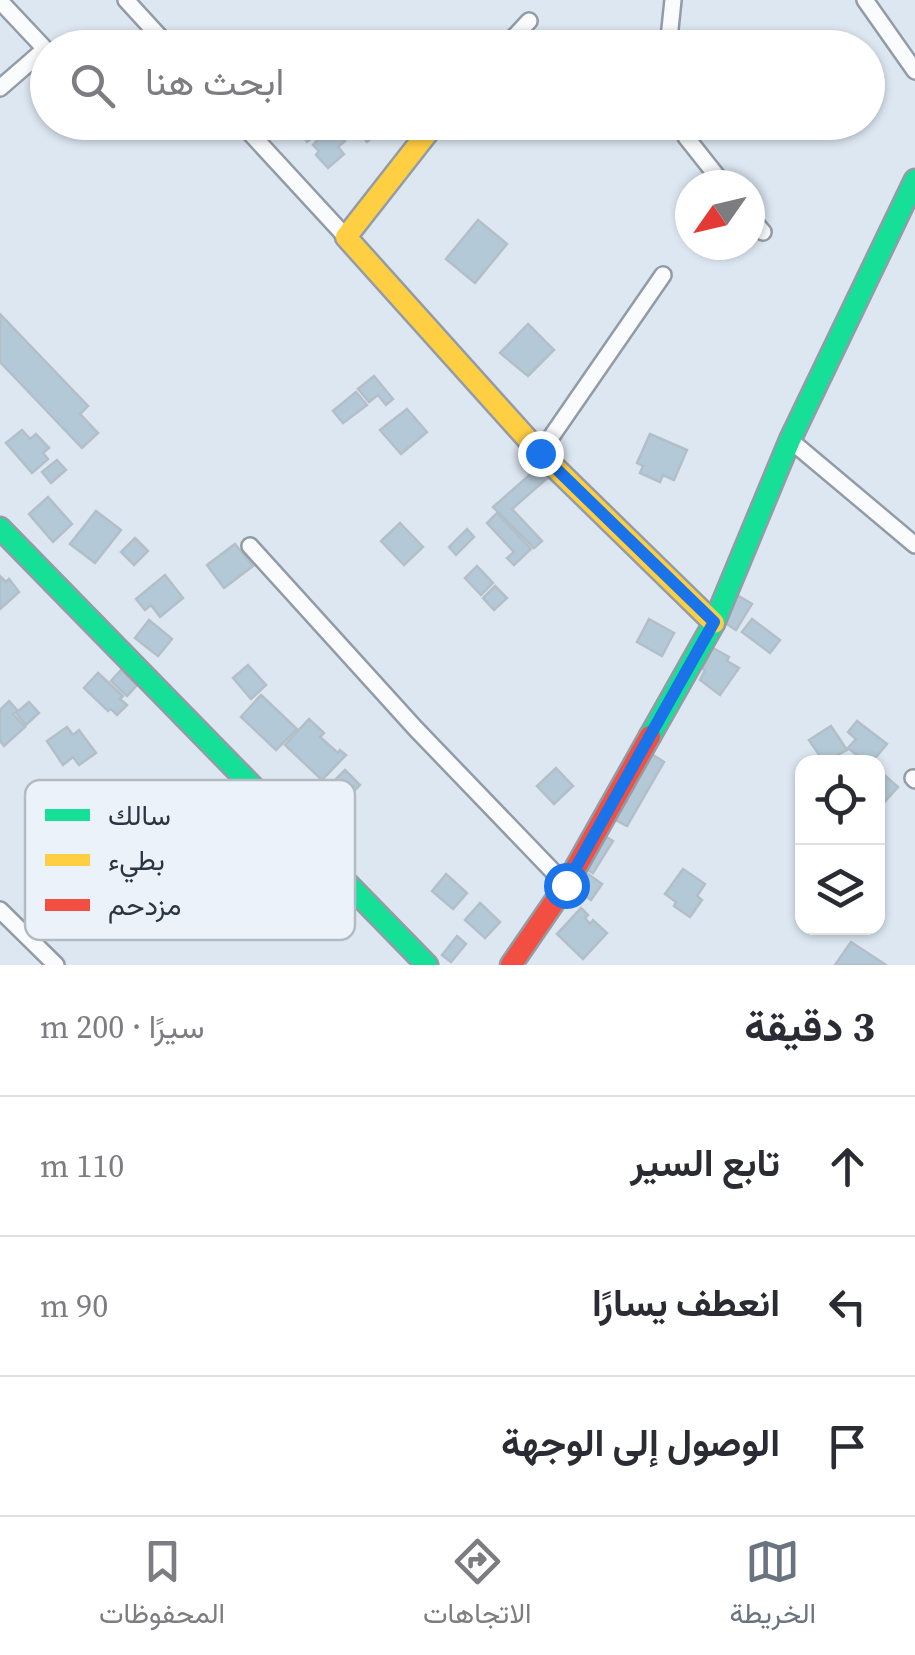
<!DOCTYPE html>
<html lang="ar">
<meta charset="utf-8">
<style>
:root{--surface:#fff;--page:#f7f7f7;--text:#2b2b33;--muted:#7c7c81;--line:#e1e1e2;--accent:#697480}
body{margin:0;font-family:"Source Serif 4",Vazirmatn,serif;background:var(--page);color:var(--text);direction:rtl}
.controls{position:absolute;right:30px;bottom:30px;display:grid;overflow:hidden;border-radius:20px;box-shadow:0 2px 8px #0004}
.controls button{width:90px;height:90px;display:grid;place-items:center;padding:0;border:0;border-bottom:2px solid var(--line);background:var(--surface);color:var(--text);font:50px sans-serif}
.compass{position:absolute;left:675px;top:170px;width:90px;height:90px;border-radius:50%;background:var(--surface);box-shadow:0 2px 8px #0004;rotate:236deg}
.stop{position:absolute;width:30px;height:30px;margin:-22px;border:8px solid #1a73e8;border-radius:50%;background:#fff}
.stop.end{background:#1a73e8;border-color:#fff;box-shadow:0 2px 10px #0008}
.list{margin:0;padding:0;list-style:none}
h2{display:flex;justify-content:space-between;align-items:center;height:130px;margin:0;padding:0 40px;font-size:42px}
h2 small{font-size:32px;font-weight:400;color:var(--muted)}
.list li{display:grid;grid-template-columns:65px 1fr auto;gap:30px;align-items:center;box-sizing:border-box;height:140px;padding:0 40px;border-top:2px solid var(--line)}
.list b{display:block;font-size:38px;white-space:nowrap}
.list em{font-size:32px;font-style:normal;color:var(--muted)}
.icon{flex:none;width:55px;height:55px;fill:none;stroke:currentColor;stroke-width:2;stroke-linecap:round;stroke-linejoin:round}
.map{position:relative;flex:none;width:915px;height:965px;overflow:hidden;direction:ltr}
.search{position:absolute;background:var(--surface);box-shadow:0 2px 8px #0004;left:30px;right:30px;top:30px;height:110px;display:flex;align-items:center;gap:25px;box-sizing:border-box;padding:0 35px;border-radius:55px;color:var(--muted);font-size:38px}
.sheet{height:550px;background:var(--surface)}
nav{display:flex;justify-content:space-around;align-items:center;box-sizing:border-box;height:140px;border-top:2px solid var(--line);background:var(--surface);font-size:28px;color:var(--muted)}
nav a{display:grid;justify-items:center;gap:5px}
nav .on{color:var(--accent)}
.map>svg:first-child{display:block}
.building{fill:#b3c9d7;stroke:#b3bfc8;stroke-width:2.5}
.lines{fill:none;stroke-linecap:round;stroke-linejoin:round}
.street-casing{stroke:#939ca6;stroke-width:20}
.fast-casing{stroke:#939ca6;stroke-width:25}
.slow-casing{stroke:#939ca6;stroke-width:25}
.jam-casing{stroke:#939ca6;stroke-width:25}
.street{stroke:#fafbfd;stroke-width:15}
.fast{stroke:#16e098;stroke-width:20}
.slow{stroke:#ffcf43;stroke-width:20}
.jam{stroke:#f24e42;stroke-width:20}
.route{stroke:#1a73e8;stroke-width:12}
.key{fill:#ecf2f9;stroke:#b2bac2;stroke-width:2.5}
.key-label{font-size:28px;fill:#2b3643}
</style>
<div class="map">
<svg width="915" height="965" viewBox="0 0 915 965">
<rect width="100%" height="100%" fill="#dde7f2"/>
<g class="building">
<path d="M294,122H325L327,125L307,142Z"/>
<path d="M345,122H380L374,128L378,132L367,142L353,126L350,128Z"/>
<path d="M332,123L345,141L338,147L344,154L328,168L316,155L319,151L313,145Z"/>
<path d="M478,220L507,244L475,283L446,259Z"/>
<path d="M0,314L88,406L80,414L98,433L82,448L0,362Z"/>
<path d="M528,324L554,350L528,376L500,353Z"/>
<path d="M374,376L393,399L386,405L378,395L369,402L358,389Z"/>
<path d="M356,392L367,405L343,423L333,411Z"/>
<path d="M407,409L427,432L401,454L380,430Z"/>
<path d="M22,430L30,439L36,434L49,448L43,453L48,459L32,473L6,443Z"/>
<path d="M650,434L687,450L674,480L663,475L660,482L640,473L643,466L637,463Z"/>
<path d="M57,460L66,470L51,483L42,472Z"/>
<path d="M542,464L552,474L512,509L542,541L534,548L493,507Z"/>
<path d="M48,497L72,524L53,542L29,514Z"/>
<path d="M96,511L121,530L95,563L70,544Z"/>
<path d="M497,513L531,549L514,565L507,558L514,552L487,523Z"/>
<path d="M400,523L423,547L404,565L381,541Z"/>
<path d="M467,529L474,537L456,555L449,547Z"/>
<path d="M135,538L148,551L134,565L121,552Z"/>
<path d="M235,544L253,566L224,588L207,565Z"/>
<path d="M477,566L493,583L481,595L465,578Z"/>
<path d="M165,575L183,598L160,617L151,605L145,610L136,599Z"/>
<path d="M0,576L6,582L9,579L19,592L0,609Z"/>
<path d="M495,586L507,598L494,610L483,598Z"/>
<path d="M737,595L752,604L736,630L722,621Z"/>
<path d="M649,619L674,633L662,656L637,642Z"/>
<path d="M752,619L780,640L770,653L742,632Z"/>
<path d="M149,620L172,639L158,656L135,638Z"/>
<path d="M713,648L729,657L727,661L739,668L720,695L700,680L705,670L702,668Z"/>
<path d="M248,665L266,685L251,699L233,678Z"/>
<path d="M121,670L137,685L127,696L111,681Z"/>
<path d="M98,673L123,696L120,699L127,705L117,715L111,709L108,711L84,688Z"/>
<path d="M261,695L297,729L276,750L241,717Z"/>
<path d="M9,701L18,711L13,714L25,727L4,746L0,741V710Z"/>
<path d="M29,702L39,713L26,725L16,713Z"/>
<path d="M309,719L324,733L320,737L338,753L340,750L346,755L322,780L285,745Z"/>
<path d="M857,721L887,744L872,762H866L848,748L856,739L848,732Z"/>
<path d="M831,726L847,750L824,762L809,740Z"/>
<path d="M67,727L73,735L79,730L96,753L79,765L73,757L63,765L47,741Z"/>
<path d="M650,753L664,762L627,826L612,818Z"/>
<path d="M556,768L573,786L554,804L537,786Z"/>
<path d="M345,770L360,785L346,799L331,784Z"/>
<path d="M882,773L898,787L878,809V777Z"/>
<path d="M603,835L613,841L593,873L583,867Z"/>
<path d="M683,869L705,884L697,896L702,900L690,917L674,906L676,902L665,894Z"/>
<path d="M584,871L602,884L591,900L573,887Z"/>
<path d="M446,874L467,893L453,909L432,891Z"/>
<path d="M480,903L500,922L485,938L465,920Z"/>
<path d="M581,908L588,915L585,918L590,924L593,920L607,933L583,959L557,934Z"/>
<path d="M457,936L466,944L451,962L442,955Z"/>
<path d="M851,942L886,965H835Z"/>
</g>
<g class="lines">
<g class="street-casing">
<g id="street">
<path d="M126,0L170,48"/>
<path d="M865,0L915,71"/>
<path d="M0,1L48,52"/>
<path d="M504,48L529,21"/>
<path d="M668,48L673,0"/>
<path d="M0,88L45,49"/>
<path d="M240,122L346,237"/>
<path d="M678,122L686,137L724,185"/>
<path d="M750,217L763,232"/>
<path d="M790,440L915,545"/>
<path d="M540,453L663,275"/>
<path d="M250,546L416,729L566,885"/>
<path d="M913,778L915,780"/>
<path d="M0,910L56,965"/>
</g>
</g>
<g class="fast-casing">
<g id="fast">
<path d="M0,528L427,965"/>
<path d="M650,736L714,623L790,440L915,180"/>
</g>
</g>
<g class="slow-casing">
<path id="slow" d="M436,122L346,237L540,453L714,623"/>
</g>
<g class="jam-casing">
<path id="jam" d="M511,965L566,885L650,736"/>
</g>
<use href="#street" class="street"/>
<use href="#fast" class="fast"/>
<use href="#slow" class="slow"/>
<use href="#jam" class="jam"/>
</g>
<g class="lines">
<path class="route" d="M540,453L714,622L566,885"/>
</g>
<rect x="25" y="780" width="330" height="160" rx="15" class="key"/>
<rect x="45" y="809" width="45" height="12" fill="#16e098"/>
<rect x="45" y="854" width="45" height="12" fill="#ffcf43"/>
<rect x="45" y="899" width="45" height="12" fill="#f24e42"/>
<g class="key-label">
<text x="108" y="825">سالك</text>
<text x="108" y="870">بطيء</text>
<text x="108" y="915">مزدحم</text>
</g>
</svg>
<div class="controls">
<button><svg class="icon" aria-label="locate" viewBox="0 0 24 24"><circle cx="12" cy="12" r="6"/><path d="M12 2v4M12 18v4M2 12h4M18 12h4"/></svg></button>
<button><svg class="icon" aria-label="layers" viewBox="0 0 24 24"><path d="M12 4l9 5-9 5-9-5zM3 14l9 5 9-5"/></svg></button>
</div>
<svg class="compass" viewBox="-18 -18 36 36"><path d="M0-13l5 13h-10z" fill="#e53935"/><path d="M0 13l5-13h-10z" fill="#7c7c81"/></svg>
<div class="stop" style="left:566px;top:885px"></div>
<div class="stop end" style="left:540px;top:453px"></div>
<div class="search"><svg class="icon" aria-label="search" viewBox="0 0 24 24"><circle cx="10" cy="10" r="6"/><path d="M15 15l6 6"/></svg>ابحث هنا</div>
</div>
<section class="sheet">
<h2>3 دقيقة<small>سيرًا · 200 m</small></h2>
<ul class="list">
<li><svg class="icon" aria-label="ahead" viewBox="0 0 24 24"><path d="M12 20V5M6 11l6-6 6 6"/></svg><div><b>تابع السير</b></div><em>110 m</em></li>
<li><svg class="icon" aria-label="left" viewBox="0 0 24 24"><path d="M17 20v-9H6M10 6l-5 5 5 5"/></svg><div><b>انعطف يسارًا</b></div><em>90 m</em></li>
<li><svg class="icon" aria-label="arrive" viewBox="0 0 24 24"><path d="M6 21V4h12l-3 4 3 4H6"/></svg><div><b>الوصول إلى الوجهة</b></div></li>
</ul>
</section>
<nav>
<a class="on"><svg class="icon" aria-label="map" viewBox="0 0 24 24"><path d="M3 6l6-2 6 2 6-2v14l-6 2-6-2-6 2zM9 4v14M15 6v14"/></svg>الخريطة</a>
<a><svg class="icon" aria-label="directions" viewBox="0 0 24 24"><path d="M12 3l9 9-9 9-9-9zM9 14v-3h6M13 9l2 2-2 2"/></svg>الاتجاهات</a>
<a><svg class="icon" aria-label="saved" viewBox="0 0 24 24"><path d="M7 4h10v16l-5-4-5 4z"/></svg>المحفوظات</a>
</nav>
